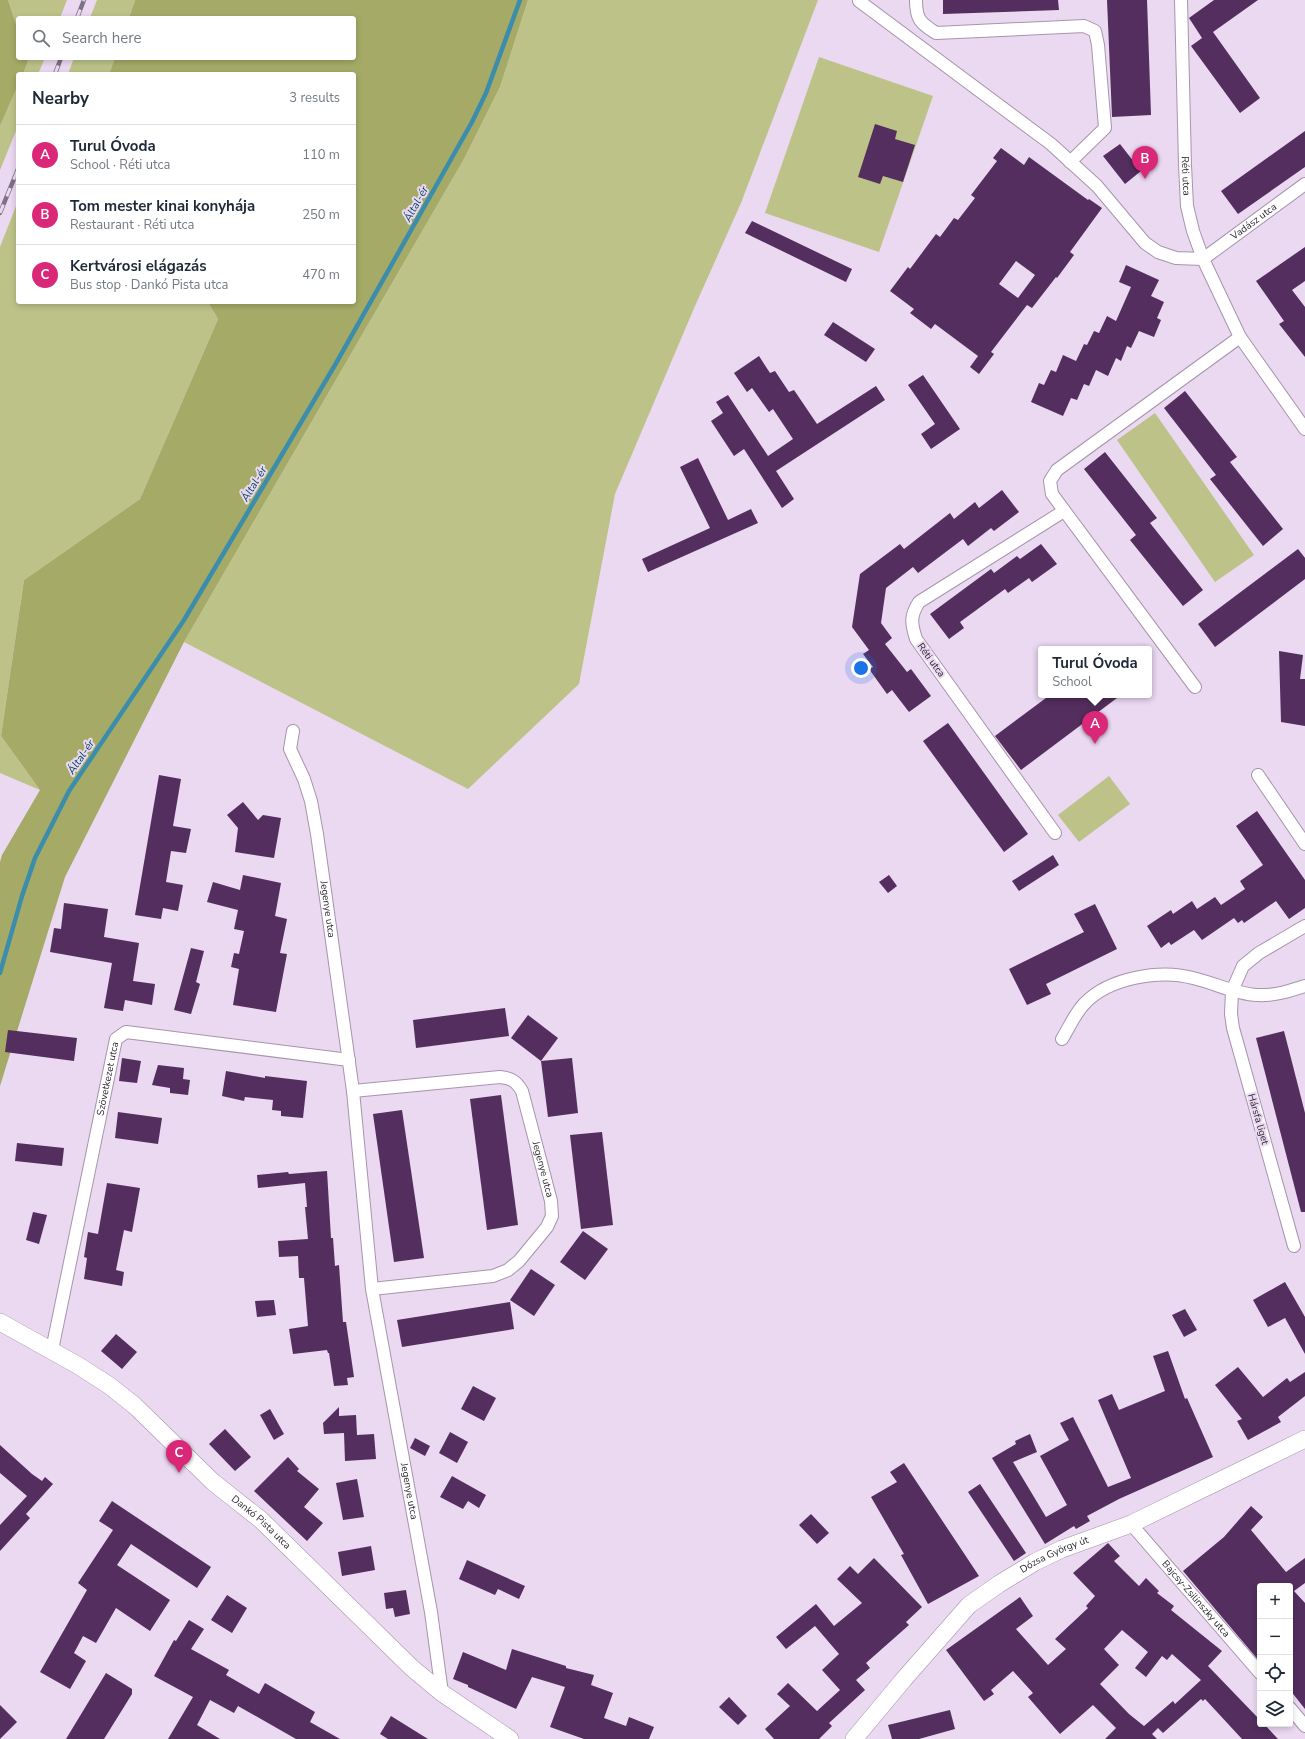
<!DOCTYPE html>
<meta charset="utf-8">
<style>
:root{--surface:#fff;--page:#f2f2f3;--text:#1f2937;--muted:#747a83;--line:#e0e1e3;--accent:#db2777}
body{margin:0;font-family:"Nunito Sans",sans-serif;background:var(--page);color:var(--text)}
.controls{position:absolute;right:12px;bottom:12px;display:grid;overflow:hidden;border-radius:4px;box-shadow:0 2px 6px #0003}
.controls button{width:36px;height:36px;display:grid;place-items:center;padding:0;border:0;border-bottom:1px solid var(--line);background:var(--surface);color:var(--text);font:20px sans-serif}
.you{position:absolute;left:861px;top:668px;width:14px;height:14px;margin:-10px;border:3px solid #fff;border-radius:50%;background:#1a73e8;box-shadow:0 0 0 6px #1a73e833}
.badge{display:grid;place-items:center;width:26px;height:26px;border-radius:50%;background:var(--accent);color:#fff;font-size:13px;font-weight:700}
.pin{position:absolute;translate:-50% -33px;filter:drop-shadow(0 1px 2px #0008)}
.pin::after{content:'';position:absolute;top:21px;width:14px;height:12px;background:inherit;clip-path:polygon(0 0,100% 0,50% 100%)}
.popup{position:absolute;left:1038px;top:646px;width:114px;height:52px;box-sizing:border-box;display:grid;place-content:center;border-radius:4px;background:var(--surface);filter:drop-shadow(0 1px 3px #0005);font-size:13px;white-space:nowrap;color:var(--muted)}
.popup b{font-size:15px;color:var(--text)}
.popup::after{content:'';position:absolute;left:50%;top:100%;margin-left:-8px;border:8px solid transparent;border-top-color:var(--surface)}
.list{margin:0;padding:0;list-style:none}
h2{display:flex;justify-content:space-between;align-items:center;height:52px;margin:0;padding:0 16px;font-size:17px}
h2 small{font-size:13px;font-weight:400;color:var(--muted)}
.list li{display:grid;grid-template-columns:26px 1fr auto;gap:12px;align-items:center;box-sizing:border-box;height:60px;padding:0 16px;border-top:1px solid var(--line)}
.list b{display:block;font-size:15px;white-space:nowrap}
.list p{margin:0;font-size:13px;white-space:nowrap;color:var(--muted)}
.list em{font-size:13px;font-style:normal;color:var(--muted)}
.icon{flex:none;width:22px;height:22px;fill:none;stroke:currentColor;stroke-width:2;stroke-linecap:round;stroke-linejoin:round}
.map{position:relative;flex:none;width:1305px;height:1739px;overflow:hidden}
.search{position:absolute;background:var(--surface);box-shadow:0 2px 6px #0003;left:16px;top:16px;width:340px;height:44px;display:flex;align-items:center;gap:10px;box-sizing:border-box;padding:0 14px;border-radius:4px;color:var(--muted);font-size:15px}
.panel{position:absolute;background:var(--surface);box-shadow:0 2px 6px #0003;left:16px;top:72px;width:340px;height:232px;border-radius:4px}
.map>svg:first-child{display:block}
.green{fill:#bdc388}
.forest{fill:#a5ab67}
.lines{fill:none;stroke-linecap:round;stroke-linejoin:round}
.stream{stroke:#3c8dac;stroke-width:4.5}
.building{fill:#532e5e;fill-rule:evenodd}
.street-casing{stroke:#a695ac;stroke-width:14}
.secondary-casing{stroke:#a695ac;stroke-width:18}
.street{stroke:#fff;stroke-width:12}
.secondary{stroke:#fff;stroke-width:17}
.rail-casing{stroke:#7e7283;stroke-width:4.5}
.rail{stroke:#ebd8f1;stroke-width:3;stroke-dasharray:9;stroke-linecap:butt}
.labels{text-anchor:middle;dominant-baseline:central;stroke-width:4;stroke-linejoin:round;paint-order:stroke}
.street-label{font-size:10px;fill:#2c252f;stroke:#ebd8f1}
.water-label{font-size:11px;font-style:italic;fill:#00475e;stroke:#ebd8f1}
</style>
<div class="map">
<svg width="1305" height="1739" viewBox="0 0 1305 1739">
<rect width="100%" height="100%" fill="#ebd8f1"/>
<g class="green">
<path d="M8,0H67L60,18H18V30Z"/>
<path d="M97,0H135L129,18H90Z"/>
<path d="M528,0H818L741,203L695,306L615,494L579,684L468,789L184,642L464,159L500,87Z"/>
<path d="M819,57L933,96L879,252L765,213Z"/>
<path d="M27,58H45L38,74H23L28,61Z"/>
<path d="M74,58H115L109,74H68Z"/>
<path d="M18,85V126L0,170V126Z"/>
<path d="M18,201V302H208L218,319L140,499L24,580L1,736L40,790L0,773V247Z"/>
<path d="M1155,413L1254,555L1215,582L1117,440Z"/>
<path d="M1109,776L1130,804L1079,842L1058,815Z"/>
</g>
<g class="forest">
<path d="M0,0H8L18,30V58H27L28,61L23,74H18V85L0,126Z"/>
<path d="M135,0H528L500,87L464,159L184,642L65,877L0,1086V862L2,855L40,790L1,736L24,580L140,499L218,319L208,302H354V74H109L115,58H354V18H129Z"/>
</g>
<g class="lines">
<path class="stream" d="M0,973L22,896L35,858L69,791L184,620L335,365L472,122L486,93L520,0"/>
</g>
<g class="building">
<path d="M943,0H1058L1059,10L943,14Z"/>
<path d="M1107,0H1147L1151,115L1112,117Z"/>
<path d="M1214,0H1258L1213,32L1260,98L1240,113L1191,46L1202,38L1189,18Z"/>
<path d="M875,124L897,131L895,139L915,145L903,182L883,176L880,184L858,177Z"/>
<path d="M1305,131V167L1238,214L1221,191Z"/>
<path d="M1120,144L1141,171L1125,184L1103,156Z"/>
<path d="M1001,148L1024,165L1029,157L1088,200L1089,199L1102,208L1070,252L1074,255L1057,278L1056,277L1032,308L1027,305L991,352L994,354L979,374L970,367L978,356L935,324L931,329L910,313L914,309L890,291L908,267L910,269L936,234L940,237L954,218L958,220L975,198L971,195L997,161L993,158ZM1016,261L1035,275L1018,298L999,284Z"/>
<path d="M752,221L852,269L846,282L745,233Z"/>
<path d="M1305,247V281L1292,290L1305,307V357L1279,324L1284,321L1256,281Z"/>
<path d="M1126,265L1159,280L1151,296L1164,302L1157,318L1161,320L1154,337L1139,331L1131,348L1127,346L1121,361L1116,358L1108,376L1096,370L1089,386L1084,384L1077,400L1071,398L1063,416L1031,402L1039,383L1044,385L1051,370L1056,372L1063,355L1076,361L1084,344L1087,345L1094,331L1099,333L1107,316L1116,321L1131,287L1119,282Z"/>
<path d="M833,322L875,349L866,362L824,335Z"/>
<path d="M759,356L770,373L775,371L789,392L794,390L817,424L876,386L885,400L776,471L794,499L782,508L744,449L734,456L711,421L723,413L716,402L728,395L768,456L793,439L773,409L769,412L752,388L747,392L734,373Z"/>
<path d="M923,375L960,429L931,449L921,434L935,424L908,385Z"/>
<path d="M1185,391L1237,457L1230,462L1283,529L1263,546L1210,479L1216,475L1164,408Z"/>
<path d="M1105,452L1157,518L1150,523L1203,590L1183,606L1130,540L1136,535L1084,469Z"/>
<path d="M698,458L728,520L751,509L758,523L648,572L642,559L710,528L680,467Z"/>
<path d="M1002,490L1019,512L994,531L991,528L968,546L963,539L918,573L913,567L886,588L881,623L892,638L885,644L907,672L911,669L931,696L909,712L892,690L887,694L869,669L873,667L863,654L869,650L852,627L860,574L900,544L904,549L950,513L954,519L975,502L979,508Z"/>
<path d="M1041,544L1057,564L1032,582L1029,578L1008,593L1005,589L960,622L964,628L949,639L930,614L991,569L994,573L1017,556L1020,559Z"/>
<path d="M1298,549L1305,558V579L1215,647L1198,624Z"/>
<path d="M1279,651L1303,655L1300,679H1305V726L1281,722Z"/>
<path d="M1050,695H1121L1021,770L995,736Z"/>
<path d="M948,723L1028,834L1004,852L923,741Z"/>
<path d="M159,775L181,779L173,826L191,829L186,853L171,851L166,882L183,885L178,911L163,908L161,919L135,915Z"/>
<path d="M243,802L258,820L263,815L281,818L274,858L235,852L238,828L227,815Z"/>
<path d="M1257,811L1305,880V908L1289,919L1276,901L1244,923L1242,920L1238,923L1234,918L1202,940L1194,930L1171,945L1169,942L1161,948L1147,926L1171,910L1173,914L1192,901L1197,909L1215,897L1221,905L1245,889L1240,881L1263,865L1236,826Z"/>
<path d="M1053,855L1059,865L1019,891L1012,881Z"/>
<path d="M243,875L281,883L275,916L287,919L280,953L287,954L276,1012L233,1005L239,969L231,967L234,953L239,954L244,931L234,929L238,910L207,902L213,882L240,890Z"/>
<path d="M889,875L897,886L888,893L879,882Z"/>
<path d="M64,903L108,909L104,937L139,943L133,981L155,984L152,1005L125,1000L123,1011L104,1008L112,963L50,952L54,928L61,929Z"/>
<path d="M1095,904L1117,949L1046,984L1051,994L1027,1005L1009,969L1084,932L1074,914Z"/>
<path d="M191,948L204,951L196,982L200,984L191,1014L174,1010Z"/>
<path d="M505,1008L509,1036L416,1048L413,1020Z"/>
<path d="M528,1015L558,1038L541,1061L511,1038Z"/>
<path d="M8,1030L77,1038L74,1061L5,1052Z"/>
<path d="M1284,1031L1305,1113V1212H1301L1256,1038Z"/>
<path d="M122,1058L141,1061L137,1083L119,1081Z"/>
<path d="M572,1058L578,1113L548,1117L541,1061Z"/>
<path d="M158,1065L184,1068L183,1079L190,1080L188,1095L170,1093V1088L152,1085Z"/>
<path d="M226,1071L265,1078V1076L307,1081L303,1118L281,1116V1111L272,1110L273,1100L245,1097L244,1101L222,1096Z"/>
<path d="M501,1095L518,1225L487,1230L470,1099Z"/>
<path d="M402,1110L424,1258L394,1262L373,1114Z"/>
<path d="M118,1112L162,1118L158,1144L115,1138Z"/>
<path d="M602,1132L613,1225L581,1229L570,1135Z"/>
<path d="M17,1143L64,1148L62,1166L15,1161Z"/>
<path d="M327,1171L331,1238H333L335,1266L339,1265L343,1322H346L354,1377L347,1378L348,1385L334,1386L329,1353H328L327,1350L293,1354L289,1329L308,1326L304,1278H299L298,1256L279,1257L278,1241L308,1239L305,1207H307L305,1183L258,1188L257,1175L288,1172L289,1174Z"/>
<path d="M107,1183L140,1188L132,1232L124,1230L116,1270L124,1272L122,1286L84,1279L87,1258L84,1257L88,1232L98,1234Z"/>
<path d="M33,1212L47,1215L39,1244L26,1240Z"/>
<path d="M583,1231L608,1249L585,1280L560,1262Z"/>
<path d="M531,1269L555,1285L534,1316L510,1300Z"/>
<path d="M1285,1282L1305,1317V1354L1285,1318L1268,1327L1253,1300Z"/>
<path d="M274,1300L276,1315L257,1317L255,1301Z"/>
<path d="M510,1302L514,1329L402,1347L397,1320Z"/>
<path d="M1185,1309L1197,1330L1184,1337L1172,1315Z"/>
<path d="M116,1334L137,1352L122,1369L101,1351Z"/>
<path d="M1168,1351L1185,1399L1187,1398L1213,1457L1119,1499L1087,1516L1090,1521L1076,1529L1074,1526L1045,1544L992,1458L1016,1444L1015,1441L1030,1434L1037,1452L1013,1462L1046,1517L1067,1505L1040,1456L1069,1440L1060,1423L1073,1417L1108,1487L1131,1478L1098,1400L1112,1394L1119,1410L1165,1391L1153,1356Z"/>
<path d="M1238,1367L1263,1397L1287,1378L1290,1382L1305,1372V1396L1278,1417L1281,1422L1248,1440L1237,1421L1242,1419L1215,1385Z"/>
<path d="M473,1386L496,1398L484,1421L461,1409Z"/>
<path d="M339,1407V1416L356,1415L357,1435L374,1434L376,1459L345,1461L344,1433L324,1434L323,1423Z"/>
<path d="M270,1409L284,1434L274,1440L260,1415Z"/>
<path d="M225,1429L251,1457L235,1471L209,1444Z"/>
<path d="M450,1432L468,1442L457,1463L439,1453Z"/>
<path d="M415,1438L430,1446L425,1456L410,1448Z"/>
<path d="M0,1445L32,1474L42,1481L45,1477L53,1484L26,1514L30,1518L0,1551V1525L27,1496L0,1473Z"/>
<path d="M288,1457L299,1469L297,1471L319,1489L304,1507L323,1523L307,1541L254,1491Z"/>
<path d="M904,1463L979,1576L928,1604L901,1555L904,1554L871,1497L897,1482L890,1472Z"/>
<path d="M452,1476L486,1495L479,1508L468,1501L463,1509L440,1497Z"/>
<path d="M357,1479L364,1517L343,1520L336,1483Z"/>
<path d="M980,1484L1026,1553L1014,1561L968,1492Z"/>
<path d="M112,1501L211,1567L197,1588L131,1544L117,1565L170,1600L150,1631L116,1608L96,1643L83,1636L74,1653L86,1661L70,1689L40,1672L87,1590L78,1583L113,1530L99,1521Z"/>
<path d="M1251,1506L1263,1517L1251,1530L1286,1572L1305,1558V1583L1294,1591L1305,1603V1709L1290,1690V1586H1260V1662L1183,1571L1224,1537Z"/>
<path d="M811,1514L829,1533L817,1544L799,1525Z"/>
<path d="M1108,1543L1120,1556L1114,1561L1139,1586L1146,1578L1159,1591L1157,1593L1174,1606L1171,1610L1222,1651L1208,1666L1260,1720V1724H1264L1278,1739H1242L1205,1699L1203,1701L1201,1699L1163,1733L1158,1728L1152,1734L1157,1739H1105L1116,1728L1093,1705L1060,1734L1028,1697L1033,1693L1013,1671L991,1690L994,1694L984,1701L946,1650L1020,1597L1033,1616L1016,1629L1048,1665L1066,1649L1055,1639L1088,1608L1086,1606L1095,1596L1073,1573ZM1122,1630L1148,1652L1135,1668L1146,1677L1162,1656L1167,1660L1172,1654L1201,1680L1175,1704L1173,1701L1144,1726L1129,1714L1100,1684L1119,1665L1104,1649Z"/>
<path d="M371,1546L375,1570L342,1576L338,1552Z"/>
<path d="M874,1558L922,1607L906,1622L909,1625L866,1663L870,1668L856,1680L865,1690L829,1723L832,1726L819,1739H774L765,1729L790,1706L777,1694L788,1683L817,1711L840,1690L822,1670L839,1654L815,1626L786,1649L776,1637L816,1604L834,1626L862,1603L837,1579L850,1566L858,1574Z"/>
<path d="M467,1560L525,1586L519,1599L498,1589L495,1595L459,1579Z"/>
<path d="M406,1590L410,1614L395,1617L393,1608L386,1609L384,1593Z"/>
<path d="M227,1595L247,1608L232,1633L211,1620Z"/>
<path d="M189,1620L204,1629L191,1649L229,1670L226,1675L259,1694L265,1683L315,1712L310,1722L340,1739H296L238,1706L234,1713L210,1700L197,1725L220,1739H168L193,1697L154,1676L174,1640L176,1641Z"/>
<path d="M512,1649L566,1666V1668L594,1675L591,1685L613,1693L604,1718L626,1726L629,1717L654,1727L649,1739H584L550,1727L565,1687L532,1677L516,1709L468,1687V1685L453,1679L463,1652L506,1670Z"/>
<path d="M106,1673L132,1689V1694L104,1739H66Z"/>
<path d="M729,1697L747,1716L738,1725L719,1707Z"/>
<path d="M0,1705L17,1722L0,1739Z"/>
<path d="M950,1710L955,1729L919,1739H892L888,1725Z"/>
<path d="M391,1716L428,1739H388L380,1734Z"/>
</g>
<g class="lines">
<g class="street-casing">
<g id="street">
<path d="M916,0C916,19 920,23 936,33L1084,26L1095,31L1098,45L1105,128L1070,162"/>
<path id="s1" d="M1181,0L1185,165L1187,206L1193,231L1203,259L1240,337L1305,429"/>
<path id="s2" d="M859,1L1051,144L1097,186L1145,243L1158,252L1176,258L1203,259L1305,184"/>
<path d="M1195,687L1052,494L1050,481L1057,470L1240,337"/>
<path id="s3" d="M293,731L290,749L304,779L311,801L317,834L353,1091L372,1289L431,1612L442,1693"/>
<path d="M1258,775L1305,844"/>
<path d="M1055,833L916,639C911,623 910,616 919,602L1064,511"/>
<path d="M1062,1039C1069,1028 1075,1013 1085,1003C1109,978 1160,969 1193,978C1215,983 1235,994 1257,995C1274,996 1290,991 1305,986"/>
<path id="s4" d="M353,1091L500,1077C511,1078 516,1081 522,1091L551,1201L552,1216L547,1227L519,1261L508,1270L493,1276L372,1289"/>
<path d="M1294,1246L1233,1028L1231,1014L1232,991L1243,966L1259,953L1305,926"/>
<path id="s5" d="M52,1350L116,1039L126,1032L349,1060"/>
<path id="s6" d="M1131,1524L1260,1673"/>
<path d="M1290,1708L1305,1726"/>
</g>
</g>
<g class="secondary-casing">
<g id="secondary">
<path id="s7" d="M0,1322L79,1366L110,1386L135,1406L213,1482L261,1520L412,1668L442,1693L510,1739"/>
<path id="s8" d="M854,1739L904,1679L969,1605L999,1584L1035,1562L1062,1549L1131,1524L1305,1439"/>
</g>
</g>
<use href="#street" class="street"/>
<use href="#secondary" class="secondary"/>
<g class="rail-casing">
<g id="rail">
<path d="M77,18L84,0"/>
<path d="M55,74L61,58"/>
<path d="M0,213L18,169"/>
</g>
</g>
<use href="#rail" class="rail"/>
</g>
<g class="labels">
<g class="street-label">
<text stroke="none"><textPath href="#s1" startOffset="176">Réti utca</textPath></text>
<text stroke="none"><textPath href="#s2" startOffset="501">Vadász utca</textPath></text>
<text transform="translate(931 660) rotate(54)">Réti utca</text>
<text stroke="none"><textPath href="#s3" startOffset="184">Jegenye utca</textPath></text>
<text stroke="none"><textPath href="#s5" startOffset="277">Szövetkezet utca</textPath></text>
<text transform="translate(1258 1119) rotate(74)">Hársfa liget</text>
<text stroke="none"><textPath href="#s4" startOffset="256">Jegenye utca</textPath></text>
<text stroke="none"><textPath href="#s3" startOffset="772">Jegenye utca</textPath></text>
<text stroke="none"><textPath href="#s7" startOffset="331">Dankó Pista utca</textPath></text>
<text stroke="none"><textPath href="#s8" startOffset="276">Dózsa György út</textPath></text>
<text stroke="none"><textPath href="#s6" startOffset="99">Bajcsy-Zsilinszky utca</textPath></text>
</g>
<g class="water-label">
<text transform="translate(416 204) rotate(-61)">Által-ér</text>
<text transform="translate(254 484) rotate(-59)">Által-ér</text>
<text transform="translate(81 757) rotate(-56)">Által-ér</text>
</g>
</g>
</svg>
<div class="controls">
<button>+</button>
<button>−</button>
<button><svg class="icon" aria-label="locate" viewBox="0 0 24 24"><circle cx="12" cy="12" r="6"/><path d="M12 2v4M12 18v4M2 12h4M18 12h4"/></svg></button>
<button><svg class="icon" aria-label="layers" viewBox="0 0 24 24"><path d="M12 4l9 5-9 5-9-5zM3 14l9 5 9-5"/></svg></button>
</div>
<div class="you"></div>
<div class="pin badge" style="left:1095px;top:744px">A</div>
<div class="popup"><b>Turul Óvoda</b>School</div>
<div class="pin badge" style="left:1145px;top:179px">B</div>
<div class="pin badge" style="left:179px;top:1473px">C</div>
<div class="search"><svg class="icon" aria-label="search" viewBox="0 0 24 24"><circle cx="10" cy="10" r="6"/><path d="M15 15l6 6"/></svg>Search here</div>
<section class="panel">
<h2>Nearby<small>3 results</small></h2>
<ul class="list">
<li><span class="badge">A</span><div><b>Turul Óvoda</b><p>School · Réti utca</p></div><em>110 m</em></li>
<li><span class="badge">B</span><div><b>Tom mester kinai konyhája</b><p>Restaurant · Réti utca</p></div><em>250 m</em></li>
<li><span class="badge">C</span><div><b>Kertvárosi elágazás</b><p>Bus stop · Dankó Pista utca</p></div><em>470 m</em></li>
</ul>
</section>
</div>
